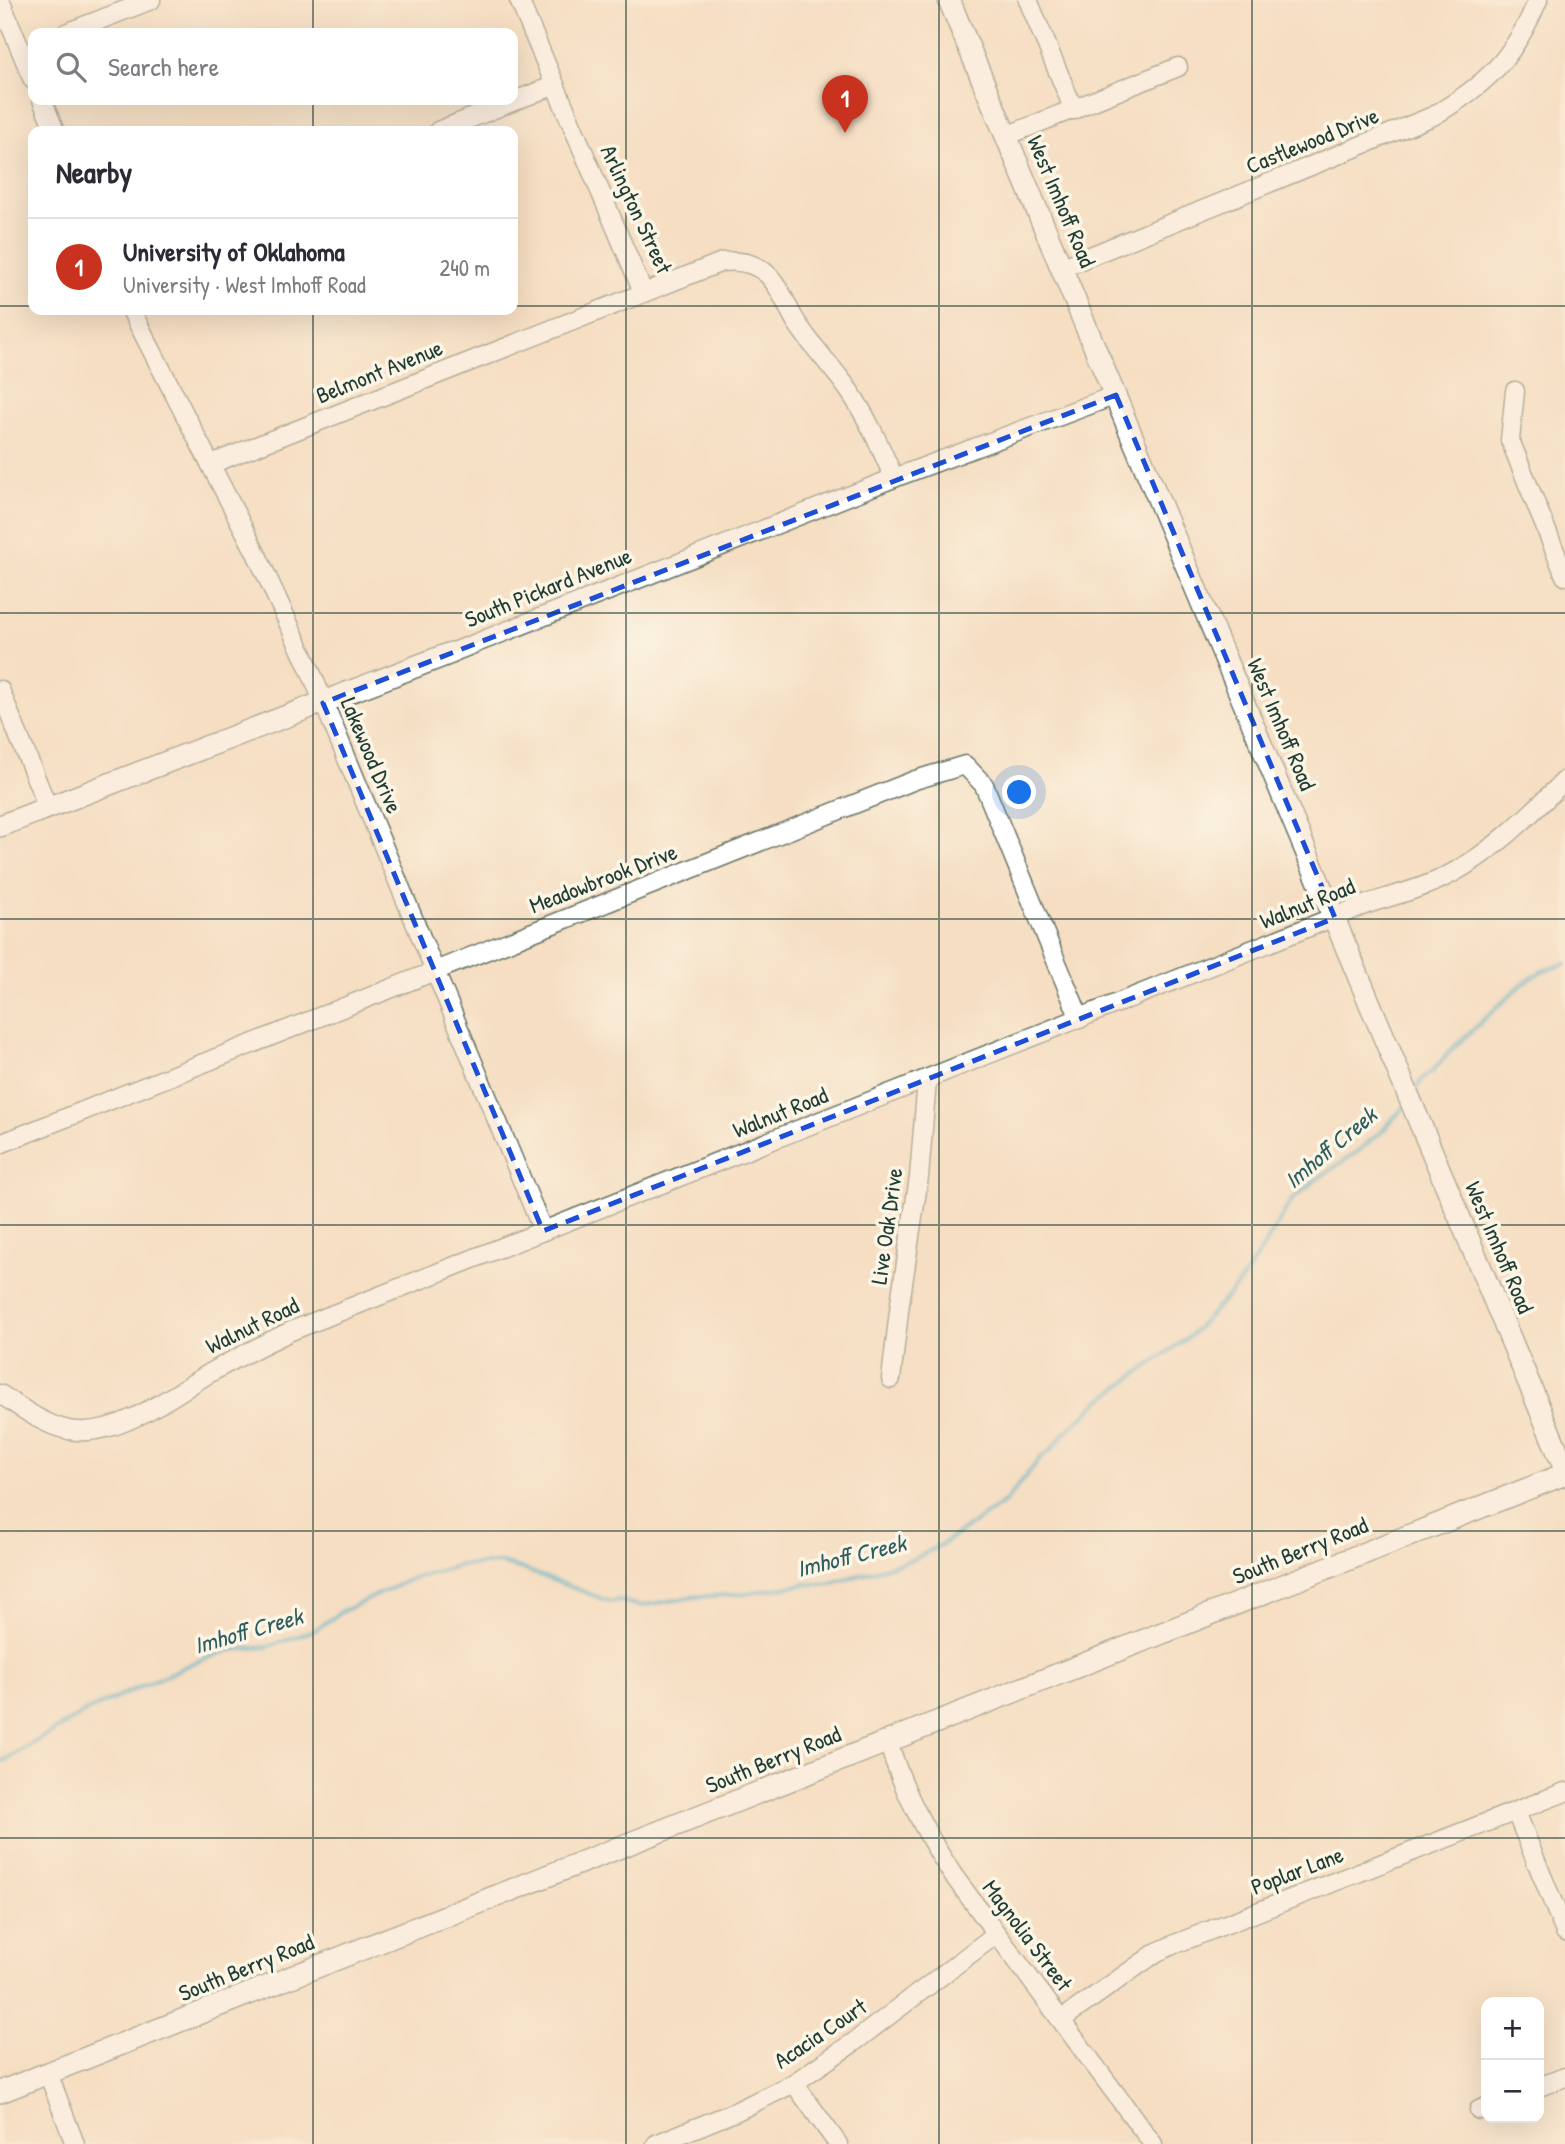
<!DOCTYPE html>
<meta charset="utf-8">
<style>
:root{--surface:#fff;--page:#f7f7f7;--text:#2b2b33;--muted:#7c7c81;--line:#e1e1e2;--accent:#c8321e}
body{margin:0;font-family:"Patrick Hand",sans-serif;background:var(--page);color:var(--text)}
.controls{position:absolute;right:21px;bottom:21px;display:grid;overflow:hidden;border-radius:14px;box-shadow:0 7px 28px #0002}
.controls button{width:63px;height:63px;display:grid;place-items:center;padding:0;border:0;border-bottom:2px solid var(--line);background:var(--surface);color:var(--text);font:35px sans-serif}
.you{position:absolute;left:1020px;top:793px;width:24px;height:24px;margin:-18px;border:5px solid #fff;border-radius:50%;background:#1a73e8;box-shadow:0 0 0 10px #1a73e833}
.badge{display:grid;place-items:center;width:46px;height:46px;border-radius:50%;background:var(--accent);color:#fff;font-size:23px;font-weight:700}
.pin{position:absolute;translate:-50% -58px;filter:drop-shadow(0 2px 4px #0008)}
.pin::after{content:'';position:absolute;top:37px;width:24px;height:21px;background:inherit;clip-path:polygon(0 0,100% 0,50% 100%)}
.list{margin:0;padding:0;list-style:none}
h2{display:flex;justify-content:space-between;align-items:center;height:91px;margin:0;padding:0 28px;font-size:30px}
h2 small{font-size:23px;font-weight:400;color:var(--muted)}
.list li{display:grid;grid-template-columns:46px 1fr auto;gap:21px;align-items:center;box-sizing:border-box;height:98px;padding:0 28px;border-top:2px solid var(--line)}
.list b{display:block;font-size:26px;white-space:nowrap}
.list p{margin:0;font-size:23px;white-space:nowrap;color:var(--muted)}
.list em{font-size:23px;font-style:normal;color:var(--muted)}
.icon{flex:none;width:38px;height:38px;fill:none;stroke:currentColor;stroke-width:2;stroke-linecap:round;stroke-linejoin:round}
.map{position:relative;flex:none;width:1565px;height:2144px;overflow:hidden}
.search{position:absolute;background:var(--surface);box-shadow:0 7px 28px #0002;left:28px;top:28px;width:490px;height:77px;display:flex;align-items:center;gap:18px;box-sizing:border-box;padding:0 24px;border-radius:14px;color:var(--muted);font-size:26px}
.panel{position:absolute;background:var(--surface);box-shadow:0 7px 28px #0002;left:28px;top:126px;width:490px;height:189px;border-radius:14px}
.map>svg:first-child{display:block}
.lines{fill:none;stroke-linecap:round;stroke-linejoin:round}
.stream{stroke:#49acc8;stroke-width:5}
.minor-casing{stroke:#6a7566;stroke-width:21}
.tertiary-casing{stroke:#6a7566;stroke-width:24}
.minor{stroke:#fff;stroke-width:18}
.tertiary{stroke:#fff;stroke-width:21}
.marked{fill:none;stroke:#1d4ed8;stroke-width:5;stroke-dasharray:14 9;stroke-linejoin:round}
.grid{fill:none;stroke:#1f3d34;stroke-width:2;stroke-opacity:0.55}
.labels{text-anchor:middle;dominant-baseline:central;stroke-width:7;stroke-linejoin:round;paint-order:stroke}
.street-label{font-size:23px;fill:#1f3d34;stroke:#fcf5e5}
.water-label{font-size:24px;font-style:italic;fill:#2c5e60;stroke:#fcf5e5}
</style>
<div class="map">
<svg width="1565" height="2144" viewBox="0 0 1565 2144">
<rect width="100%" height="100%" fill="#fcf5e5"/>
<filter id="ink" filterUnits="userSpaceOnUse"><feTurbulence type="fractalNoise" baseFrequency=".0143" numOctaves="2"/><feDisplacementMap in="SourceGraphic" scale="14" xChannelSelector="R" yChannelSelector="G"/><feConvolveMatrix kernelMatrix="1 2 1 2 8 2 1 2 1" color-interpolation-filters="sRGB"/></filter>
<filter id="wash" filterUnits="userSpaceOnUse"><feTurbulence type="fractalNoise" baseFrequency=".00686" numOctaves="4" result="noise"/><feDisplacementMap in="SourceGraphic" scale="28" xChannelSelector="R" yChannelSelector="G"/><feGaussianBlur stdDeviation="1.57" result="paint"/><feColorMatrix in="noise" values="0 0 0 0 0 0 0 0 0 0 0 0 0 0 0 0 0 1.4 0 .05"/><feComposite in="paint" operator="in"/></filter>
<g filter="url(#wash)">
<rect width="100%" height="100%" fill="#f5dec2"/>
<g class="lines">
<g class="stream">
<path d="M1414,1092L1423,1078L1432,1072L1451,1050L1522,984L1542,971L1565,964"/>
<path d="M0,1763L87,1711L193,1663L230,1650L267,1647L315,1630L341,1612L411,1579L461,1565L499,1563L520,1568L611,1602L618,1600L640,1606L693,1597L744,1594L807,1584H829L914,1559L944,1543L1006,1501L1041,1457L1050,1451L1065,1433L1098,1402L1190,1336L1238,1285L1265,1245L1291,1201L1314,1181L1357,1152L1382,1131L1405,1106"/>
</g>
</g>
</g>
<g filter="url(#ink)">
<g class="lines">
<g class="minor-casing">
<g id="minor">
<path d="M0,0L33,80"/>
<path d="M519,0L643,292"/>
<path d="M1028,0L1074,110"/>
<path d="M66,33L151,0"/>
<path d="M42,100L55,131"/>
<path d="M438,131L555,85"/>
<path d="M1006,136L1178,67"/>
<path d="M1061,268L1433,116C1486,85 1514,58 1538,0"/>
<path d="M131,310L257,555L311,672L543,1231"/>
<path d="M1515,391L1510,440L1565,576"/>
<path d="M211,464L722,262C739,260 754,262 767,274C780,286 786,305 795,320C811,346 833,367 850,392C868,418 881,449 894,478"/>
<path d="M451,653L894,478L1116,395"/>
<path d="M0,690L48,808"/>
<path d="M0,1144L915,780L965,765L984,785L1080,1019"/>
<path d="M891,1379L900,1303L919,1177L927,1080"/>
<path d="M0,1394C22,1408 50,1430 77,1431C123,1434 172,1395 210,1373C236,1358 264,1344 291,1331L1367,904C1389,897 1412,891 1434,882C1485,860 1526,819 1565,780"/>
<path d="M888,1742C903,1790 925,1833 953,1875L1153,2144"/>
<path d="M1516,1812L1565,1932"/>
<path d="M1061,2020L1157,1952L1175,1944L1565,1792"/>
<path d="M48,2073L75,2144"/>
<path d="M794,2083L838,2144"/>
<path d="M1539,2087L1565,2077"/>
<path d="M1479,2110L1486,2107"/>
<path d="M656,2144L737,2111L794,2083L854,2042L995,1935"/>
</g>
</g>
<g class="tertiary-casing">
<g id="tertiary">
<path d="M949,0L1565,1469"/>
<path d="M0,826L451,653"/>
<path d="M0,2092L1565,1474"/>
</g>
</g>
<use href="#minor" class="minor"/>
<use href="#tertiary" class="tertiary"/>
</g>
</g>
<path d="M0 0H1565V2144H0ZM1116,395L1335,918L543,1231L323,703Z" fill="#f5dec2" fill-opacity=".55" fill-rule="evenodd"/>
<path class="marked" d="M1116,395L1335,918L543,1231L323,703Z"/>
<path class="grid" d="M313,0V33M626,0V2144M939,0V2144M1252,0V2144M313,100V131M0,306H33M513,306H1565M313,310V2144M0,613H1565M0,919H1565M0,1225H1565M0,1531H1565M0,1838H1565"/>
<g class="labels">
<g class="street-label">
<text transform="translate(1312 140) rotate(-22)">Castlewood Drive</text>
<text transform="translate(1062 201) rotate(67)">West Imhoff Road</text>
<text transform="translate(637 209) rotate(65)">Arlington Street</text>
<text transform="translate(379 371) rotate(-22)">Belmont Avenue</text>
<text transform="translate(548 587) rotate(-22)">South Pickard Avenue</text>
<text transform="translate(1282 724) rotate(67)">West Imhoff Road</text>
<text transform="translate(372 755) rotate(67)">Lakewood Drive</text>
<text transform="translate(603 878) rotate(-21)">Meadowbrook Drive</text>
<text transform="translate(1307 903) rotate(-22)">Walnut Road</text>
<text transform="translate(780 1112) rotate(-22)">Walnut Road</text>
<text transform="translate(886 1226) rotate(-82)">Live Oak Drive</text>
<text transform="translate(1500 1247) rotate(67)">West Imhoff Road</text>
<text transform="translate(252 1325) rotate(-26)">Walnut Road</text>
<text transform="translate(1300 1550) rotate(-22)">South Berry Road</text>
<text transform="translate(773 1759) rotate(-22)">South Berry Road</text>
<text transform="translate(1297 1870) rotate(-21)">Poplar Lane</text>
<text transform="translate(1028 1935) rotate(53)">Magnolia Street</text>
<text transform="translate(246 1967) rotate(-22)">South Berry Road</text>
<text transform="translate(820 2033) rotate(-34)">Acacia Court</text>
</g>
<g class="water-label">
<text transform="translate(1330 1147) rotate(-40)">Imhoff Creek</text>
<text transform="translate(851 1555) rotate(-14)">Imhoff Creek</text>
<text transform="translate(248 1630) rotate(-16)">Imhoff Creek</text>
</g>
</g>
</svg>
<div class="controls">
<button>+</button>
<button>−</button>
</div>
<div class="you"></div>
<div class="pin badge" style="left:845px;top:133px">1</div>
<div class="search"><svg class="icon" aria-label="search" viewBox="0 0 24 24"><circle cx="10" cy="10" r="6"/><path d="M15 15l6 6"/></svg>Search here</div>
<section class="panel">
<h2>Nearby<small></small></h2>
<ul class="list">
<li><span class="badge">1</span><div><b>University of Oklahoma</b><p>University · West Imhoff Road</p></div><em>240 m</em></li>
</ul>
</section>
</div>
